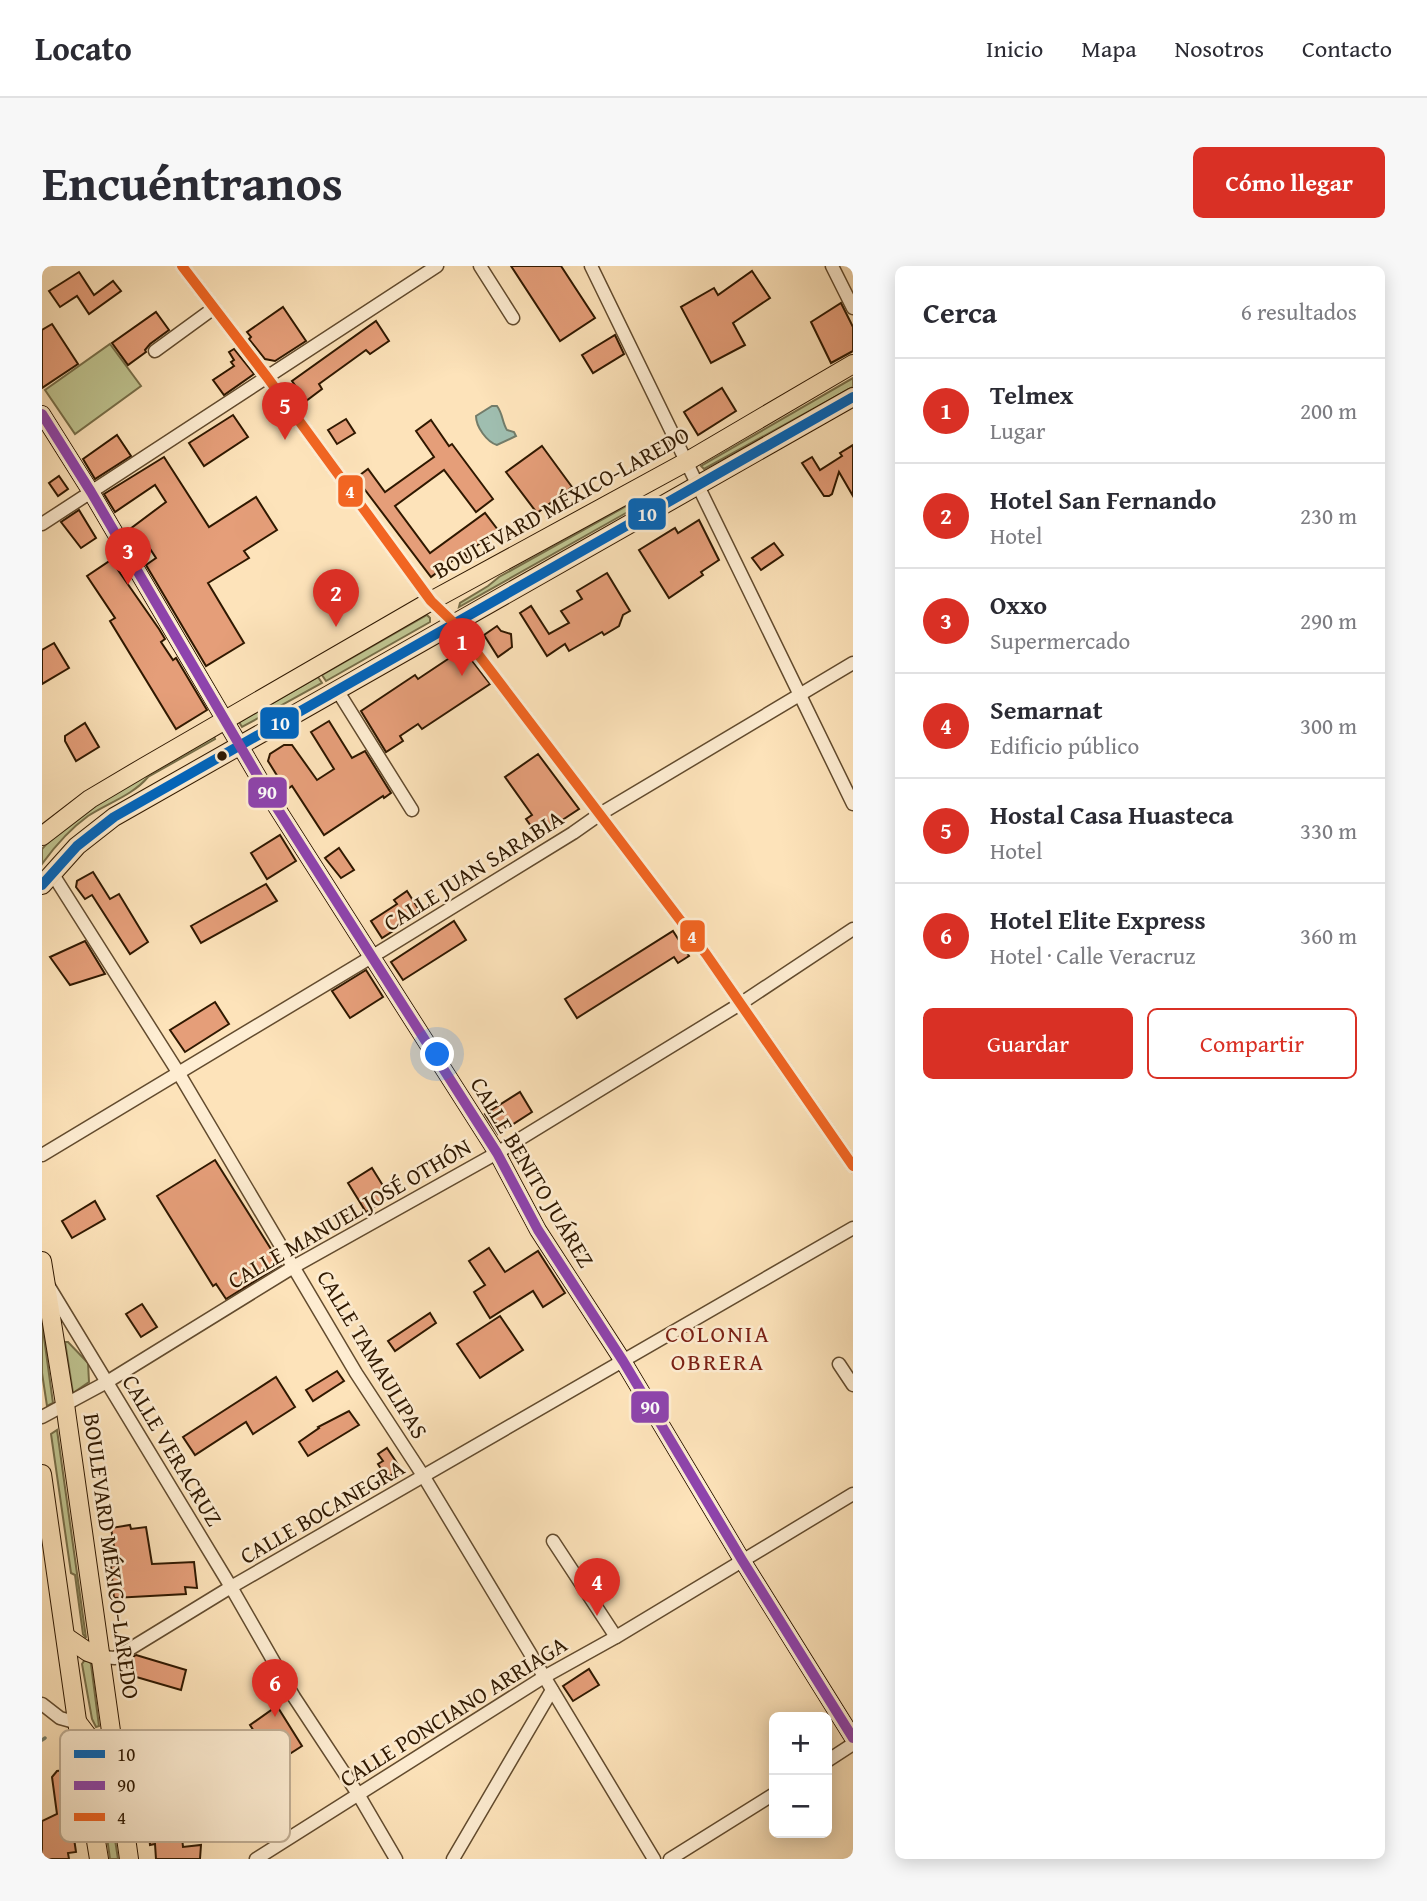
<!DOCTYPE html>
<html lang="es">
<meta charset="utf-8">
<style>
:root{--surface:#fff;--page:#f7f7f7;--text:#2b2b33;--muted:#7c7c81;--line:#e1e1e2;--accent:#d93025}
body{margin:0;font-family:"Gentium Book Plus",serif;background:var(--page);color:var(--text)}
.controls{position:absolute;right:21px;bottom:21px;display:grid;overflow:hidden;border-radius:10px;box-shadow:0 4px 18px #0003}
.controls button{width:63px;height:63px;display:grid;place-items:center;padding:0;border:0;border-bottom:2px solid var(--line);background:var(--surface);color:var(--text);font:35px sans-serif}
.you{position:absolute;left:396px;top:789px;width:24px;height:24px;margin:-18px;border:5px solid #fff;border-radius:50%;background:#1a73e8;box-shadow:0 0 0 10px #1a73e833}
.badge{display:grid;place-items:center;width:46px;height:46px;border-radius:50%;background:var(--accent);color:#fff;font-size:23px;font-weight:700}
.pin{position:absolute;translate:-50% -58px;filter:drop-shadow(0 2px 4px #0008)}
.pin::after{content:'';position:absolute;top:37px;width:24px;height:21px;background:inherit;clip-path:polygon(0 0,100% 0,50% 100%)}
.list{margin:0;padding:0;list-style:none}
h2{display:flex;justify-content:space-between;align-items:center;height:91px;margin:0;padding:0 28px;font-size:30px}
h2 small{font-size:23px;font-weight:400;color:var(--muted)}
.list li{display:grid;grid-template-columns:46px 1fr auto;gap:21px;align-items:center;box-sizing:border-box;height:105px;padding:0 28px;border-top:2px solid var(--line)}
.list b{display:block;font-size:26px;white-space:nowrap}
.list p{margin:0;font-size:23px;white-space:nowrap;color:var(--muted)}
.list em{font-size:23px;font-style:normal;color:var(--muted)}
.actions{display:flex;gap:14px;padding:21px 28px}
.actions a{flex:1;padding:16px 0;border:2px solid var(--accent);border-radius:10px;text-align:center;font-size:24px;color:var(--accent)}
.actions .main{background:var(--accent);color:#fff}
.map{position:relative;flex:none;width:811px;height:1593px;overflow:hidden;border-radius:10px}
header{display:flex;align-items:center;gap:42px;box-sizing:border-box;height:98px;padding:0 35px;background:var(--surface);border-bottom:2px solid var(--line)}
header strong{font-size:33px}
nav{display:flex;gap:38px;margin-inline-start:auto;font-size:24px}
.intro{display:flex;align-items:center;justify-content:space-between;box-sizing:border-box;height:168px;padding:0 42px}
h1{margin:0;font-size:49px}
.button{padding:18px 32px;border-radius:10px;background:var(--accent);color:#fff;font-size:24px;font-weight:700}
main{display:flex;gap:42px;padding:0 42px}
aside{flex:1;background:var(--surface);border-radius:10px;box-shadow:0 4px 18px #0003}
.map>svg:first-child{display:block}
.green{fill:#bfc490;stroke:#776e48;stroke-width:2}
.water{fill:#9fbeb0;stroke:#727c6a;stroke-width:2}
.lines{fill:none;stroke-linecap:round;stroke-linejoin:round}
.stream{stroke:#727c6a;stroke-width:3.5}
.building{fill:#e59e79;stroke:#2f1800;stroke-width:2}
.street-casing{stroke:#624b2e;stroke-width:15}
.secondary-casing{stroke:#2f1800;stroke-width:18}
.primary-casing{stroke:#2f1800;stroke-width:20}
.street{stroke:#feedd2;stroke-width:12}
.secondary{stroke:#feedd2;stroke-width:16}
.primary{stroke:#fde3ba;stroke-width:18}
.bus-1-casing{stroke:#feedd2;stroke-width:16}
.bus-2-casing{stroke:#feedd2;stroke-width:16}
.bus-3-casing{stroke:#feedd2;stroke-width:16}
.bus-1{stroke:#0065bd;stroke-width:10}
.bus-2{stroke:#8e44ad;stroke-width:10}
.bus-3{stroke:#f26522;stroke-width:10}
.bus-dot{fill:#2f1800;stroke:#feedd2;stroke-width:2.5}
.labels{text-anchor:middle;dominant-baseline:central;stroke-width:5;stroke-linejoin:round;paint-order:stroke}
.street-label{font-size:23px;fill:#2f1800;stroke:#feedd2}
.neighbourhood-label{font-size:24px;letter-spacing:2px;fill:#7a1f14;stroke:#feedd2}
.key{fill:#feedd2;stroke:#c0ad93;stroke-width:2}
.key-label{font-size:19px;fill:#2f1800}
.line-badge{stroke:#feedd2;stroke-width:2.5}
.badge-label{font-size:19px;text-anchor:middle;font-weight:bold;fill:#fff}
</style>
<header>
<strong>Locato</strong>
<nav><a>Inicio</a><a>Mapa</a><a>Nosotros</a><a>Contacto</a></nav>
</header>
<div class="intro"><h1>Encuéntranos</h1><a class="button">Cómo llegar</a></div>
<main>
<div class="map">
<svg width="811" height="1593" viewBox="0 0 811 1593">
<rect width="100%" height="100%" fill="#fde3ba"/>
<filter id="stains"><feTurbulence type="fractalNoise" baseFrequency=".00286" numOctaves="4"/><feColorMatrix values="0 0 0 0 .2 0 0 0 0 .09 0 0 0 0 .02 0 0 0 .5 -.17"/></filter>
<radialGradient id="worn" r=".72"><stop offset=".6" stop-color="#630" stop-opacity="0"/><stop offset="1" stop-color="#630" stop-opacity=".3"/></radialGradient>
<g class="green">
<path d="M68,78L99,120L33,168L3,124Z"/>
<path d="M811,112V121L662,203L659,200Z"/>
<path d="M588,238L591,243L417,341L418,337L446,320L457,311Z"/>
<path d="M385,349L388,352V356L284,415L280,409Z"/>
<path d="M276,411L280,417L200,461L197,456Z"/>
<path d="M172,470L173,473L106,511C91,529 66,537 46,550C28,563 13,580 0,598V583L9,573L42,545Z"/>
<path d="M0,1057L11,1137L5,1140L0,1107Z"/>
<path d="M23,1076H26L46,1097L47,1116L31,1127Z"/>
<path d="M15,1164L44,1372L41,1368L33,1309L29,1307L9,1168Z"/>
<path d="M42,1395H47L49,1398L57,1460L54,1461L50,1453L40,1398Z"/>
<path d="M52,1478L70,1554L76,1593H68Z"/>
</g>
<path class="water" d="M450,140H455C461,148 460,156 465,164L472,166L474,170L455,179C445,176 434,161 434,150Z"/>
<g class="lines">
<path class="stream" d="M0,1474L3,1472"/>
</g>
<g class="building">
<path d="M469,0H519L553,52L518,75Z"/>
<path d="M710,5L728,32L691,57L703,79L669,97L639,41L672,22L676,29Z"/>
<path d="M37,6L52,29L71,15L79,25L47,48L35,30L18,41L7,25Z"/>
<path d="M799,37L811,61V85L789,97L769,56Z"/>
<path d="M241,41L264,75L233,95L223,93L207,73L209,71L205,66Z"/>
<path d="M114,46L127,64L108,78L103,84L104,86L86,99L70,77Z"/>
<path d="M334,55L347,75L328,88L324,84L277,118L280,123L264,135L250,115Z"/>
<path d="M10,58L36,98L0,122V64Z"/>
<path d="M573,69L582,88L551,107L540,89Z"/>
<path d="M192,83L212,108L182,129L171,114L192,100L189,96L192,94L187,86Z"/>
<path d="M680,122L694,145L656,169L642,146Z"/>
<path d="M191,149L206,171L162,200L147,177Z"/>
<path d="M304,153L313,167L295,178L286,164Z"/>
<path d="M389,154L407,180L410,178L451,233L434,246L402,204L353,240L388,287L443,247L456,264L433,281L435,284L425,291L422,286L389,311L314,212L326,203L343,226L392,191L374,165Z"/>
<path d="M75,169L89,190L53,213L41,193Z"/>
<path d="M811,179V230L797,206L790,228L787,230H782L760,197L770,191L778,204L800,190L798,187Z"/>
<path d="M500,180L530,221L495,247L464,206Z"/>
<path d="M122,191L167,261L214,231L235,264L202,285L207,292L166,317L202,377L164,400L104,299L114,292L99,269L90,275L84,266L124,236L113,219L73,246L62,228Z"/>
<path d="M17,210L26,223L16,230L7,217Z"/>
<path d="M37,244L54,272L39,282L19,256Z"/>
<path d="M657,254L677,294L659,306L661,309L627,332L597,284L633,262L636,267Z"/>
<path d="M732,277L741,289L719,304L710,292Z"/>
<path d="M69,294L117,363L123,373L119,376L131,394L134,392L165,444L134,463L68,355L73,352L45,310Z"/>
<path d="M565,307L588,345L581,349L577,360L562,369L560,366L527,385L523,378L505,390L478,347L489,340L507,368L527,357L519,345L540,333L535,325Z"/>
<path d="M455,360L459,365L469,368L470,381L456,391L442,369Z"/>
<path d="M12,377L27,402L0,418V384Z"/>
<path d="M421,383L448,418L380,463L376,458L358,470L361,475L344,486L319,445L373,409L376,413Z"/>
<path d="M287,455L310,492L323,485L349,527L342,532L341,530L282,569L250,520L244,524L226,495L228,488L242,479H250L275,514L292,503L269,466Z"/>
<path d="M43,457L57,481L34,495L23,475V470Z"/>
<path d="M496,488L537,543L496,570L484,553L490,549L463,511Z"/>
<path d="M238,569L254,595L225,613L209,587Z"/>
<path d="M297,582L312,604L299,612L283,592Z"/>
<path d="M51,606L68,633L77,628L106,676L88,688L50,629L43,633L34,621L35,615Z"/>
<path d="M224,618L235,635L159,677L149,660Z"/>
<path d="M365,625L379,647L340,672L329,655L355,638L352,634Z"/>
<path d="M412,655L424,674L361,714L349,696Z"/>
<path d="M631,665L647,690L636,697L632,691L535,752L523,733Z"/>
<path d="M43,675L63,708L28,719L8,691Z"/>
<path d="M324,704L341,731L308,752L290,725Z"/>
<path d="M173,736L187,758L143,786L128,764Z"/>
<path d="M478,826L490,846L456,868L443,848Z"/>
<path d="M173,894L239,999L184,1033L174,1018L171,1020L115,930Z"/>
<path d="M330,902L348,931L324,946L306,917Z"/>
<path d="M53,935L63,953L30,972L20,955Z"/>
<path d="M447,982L463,1006L496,985L523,1027L501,1041L491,1025L448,1052L432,1026L443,1019L427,995Z"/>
<path d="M100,1038L115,1061L99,1071L84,1048Z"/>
<path d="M388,1047L394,1057L353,1085L346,1075Z"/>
<path d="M458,1050L481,1084L438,1112L415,1078Z"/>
<path d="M295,1105L302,1115L271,1135L264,1124Z"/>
<path d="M234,1111L253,1141L211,1168L204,1156L153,1189L141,1171Z"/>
<path d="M307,1145L317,1159L266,1190L257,1176L277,1162L276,1161Z"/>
<path d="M345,1182L357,1200L355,1205L345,1212L336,1198L341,1195L336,1188Z"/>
<path d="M88,1259L89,1263L104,1261L110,1298L152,1296L155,1322L143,1321L144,1328L72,1332L69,1300L75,1299L69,1262Z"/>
<path d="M94,1389L144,1404L139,1424L84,1408L88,1393Z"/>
<path d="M547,1403L557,1419L531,1435L521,1420Z"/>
<path d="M235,1440L260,1480L221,1505L216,1497L218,1495L214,1475L217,1473L208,1459Z"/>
<path d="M23,1504L28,1508L31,1537L27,1538L34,1586L26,1587L27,1593H0V1555L15,1548L10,1511L15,1505Z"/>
<path d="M138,1538L144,1561H139L141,1581L159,1579L158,1593H114L113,1578L108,1579L104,1541Z"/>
</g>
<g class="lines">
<g class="street-casing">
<g id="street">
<path d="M140,0L225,111L389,335L413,358L664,688L811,900"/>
<path d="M438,0L471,52"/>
<path d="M549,0L811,538"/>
<path d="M790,0L811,42"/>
<path d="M113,85L172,42"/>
<path d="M0,258L395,0"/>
<path d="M295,424L370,544"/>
<path d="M10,607L136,806L314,1107L382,1211L612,1593"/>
<path d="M0,889L331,690L531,567L558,548L811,397"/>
<path d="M6,1019L189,1321L252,1431L316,1528L354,1593"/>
<path d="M797,1098L811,1119"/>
<path d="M0,1151L65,1116L253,1000L455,887L698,738L811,663"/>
<path d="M511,1275L574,1371"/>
<path d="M60,1391L73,1392L189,1321L811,962"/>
<path d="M0,1438L18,1452L36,1457"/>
<path d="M785,1495L811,1478"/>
<path d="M214,1593L502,1411L574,1371L811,1228"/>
<path d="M411,1593L510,1424"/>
<path d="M628,1593L732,1528"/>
</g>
</g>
<g class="secondary-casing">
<path id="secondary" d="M0,148L49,226L228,531L455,887L496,964L581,1095L700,1294L811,1472"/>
</g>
<g class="primary-casing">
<g id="primary">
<path d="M0,570L48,533L102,501L389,335L644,196L811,98"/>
<path d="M0,619L35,580L72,551L811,131"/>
<path d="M0,995L23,1138L87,1593"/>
<path d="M0,1208L41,1497L57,1593"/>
<path d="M24,1371L46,1386L60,1391"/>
<path d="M36,1457L55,1482L72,1549"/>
</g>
</g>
<use href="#street" class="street"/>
<use href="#secondary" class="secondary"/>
<use href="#primary" class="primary"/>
<g class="bus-1-casing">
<path id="bus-1" d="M0,619L35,580L72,551L811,131"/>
</g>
<g class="bus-2-casing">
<path id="bus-2" d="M0,148L49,226L228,531L455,887L496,964L581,1095L700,1294L811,1472"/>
</g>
<g class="bus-3-casing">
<path id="bus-3" d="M140,0L225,111L389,335L413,358L664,688L811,900"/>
</g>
<use href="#bus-1" class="bus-1"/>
<use href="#bus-2" class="bus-2"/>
<use href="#bus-3" class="bus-3"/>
</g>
<circle class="bus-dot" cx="180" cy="490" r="6"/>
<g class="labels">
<g class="street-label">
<text transform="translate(519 236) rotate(-29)">BOULEVARD MÉXICO-LAREDO</text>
<text transform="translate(431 604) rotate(-32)">CALLE JUAN SARABIA</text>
<text transform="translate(491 906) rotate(59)">CALLE BENITO JUÁREZ</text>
<text transform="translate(307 947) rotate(-30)">CALLE MANUEL JOSÉ OTHÓN</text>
<text transform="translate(331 1088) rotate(59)">CALLE TAMAULIPAS</text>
<text transform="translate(131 1184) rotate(59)">CALLE VERACRUZ</text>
<text transform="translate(280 1245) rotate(-30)">CALLE BOCANEGRA</text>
<text transform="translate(70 1290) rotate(82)">BOULEVARD MÉXICO-LAREDO</text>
<text transform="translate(411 1445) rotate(-32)">CALLE PONCIANO ARRIAGA</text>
</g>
<g class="neighbourhood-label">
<text x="676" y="1067">COLONIA<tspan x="676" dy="28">OBRERA</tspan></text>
</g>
</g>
<rect x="18" y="1464" width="230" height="112" rx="10" class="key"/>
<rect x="32" y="1484" width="31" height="8" fill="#0065bd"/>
<rect x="32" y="1515" width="31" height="9" fill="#8e44ad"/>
<rect x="32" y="1547" width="31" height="8" fill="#f26522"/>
<g class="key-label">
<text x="75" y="1495">10</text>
<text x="75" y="1526">90</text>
<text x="75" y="1558">4</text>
</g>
<g class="line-badge">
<rect x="295" y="208" width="27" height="34" rx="7" fill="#f26522"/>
<rect x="585" y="231" width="40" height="34" rx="7" fill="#0065bd"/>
<rect x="217" y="440" width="41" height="34" rx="7" fill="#0065bd"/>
<rect x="205" y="510" width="41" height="33" rx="7" fill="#8e44ad"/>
<rect x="637" y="653" width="27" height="34" rx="7" fill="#f26522"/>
<rect x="588" y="1124" width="40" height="34" rx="7" fill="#8e44ad"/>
</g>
<g class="badge-label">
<text x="308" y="232">4</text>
<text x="605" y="255">10</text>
<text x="238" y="464">10</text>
<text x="225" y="533">90</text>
<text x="650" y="677">4</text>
<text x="608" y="1148">90</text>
</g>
<rect width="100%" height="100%" filter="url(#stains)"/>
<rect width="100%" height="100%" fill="url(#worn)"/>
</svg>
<div class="controls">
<button>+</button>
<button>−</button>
</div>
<div class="you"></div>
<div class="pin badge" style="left:420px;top:410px">1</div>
<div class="pin badge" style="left:294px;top:361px">2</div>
<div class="pin badge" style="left:86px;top:319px">3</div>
<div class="pin badge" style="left:555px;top:1350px">4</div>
<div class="pin badge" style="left:243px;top:174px">5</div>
<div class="pin badge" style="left:233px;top:1451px">6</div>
</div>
<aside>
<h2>Cerca<small>6 resultados</small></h2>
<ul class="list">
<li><span class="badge">1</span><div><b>Telmex</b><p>Lugar</p></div><em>200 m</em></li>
<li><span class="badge">2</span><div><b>Hotel San Fernando</b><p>Hotel</p></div><em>230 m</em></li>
<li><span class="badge">3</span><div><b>Oxxo</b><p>Supermercado</p></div><em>290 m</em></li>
<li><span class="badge">4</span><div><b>Semarnat</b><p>Edificio público</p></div><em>300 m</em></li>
<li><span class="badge">5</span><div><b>Hostal Casa Huasteca</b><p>Hotel</p></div><em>330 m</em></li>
<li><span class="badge">6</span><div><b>Hotel Elite Express</b><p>Hotel · Calle Veracruz</p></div><em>360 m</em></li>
</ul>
<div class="actions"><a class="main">Guardar</a><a>Compartir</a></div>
</aside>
</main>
